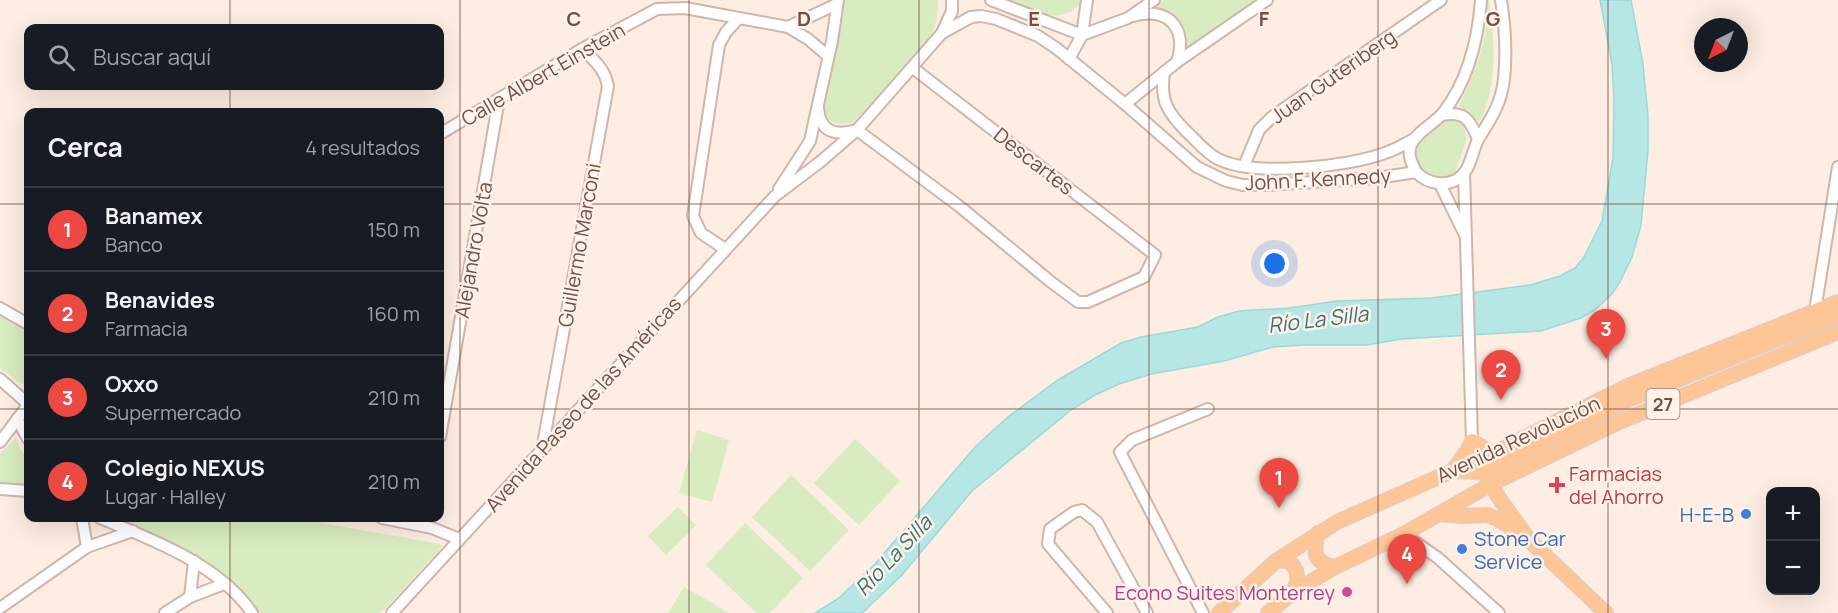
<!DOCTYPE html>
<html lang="es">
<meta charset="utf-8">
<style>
:root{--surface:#171b24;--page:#20242c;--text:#f1f3f6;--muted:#9ea1a6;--line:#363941;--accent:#ec4942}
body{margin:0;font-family:Manrope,sans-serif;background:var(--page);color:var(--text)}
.controls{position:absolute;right:18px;bottom:18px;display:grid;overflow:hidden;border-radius:12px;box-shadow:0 6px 24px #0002}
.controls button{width:54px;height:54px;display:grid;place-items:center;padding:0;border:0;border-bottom:2px solid var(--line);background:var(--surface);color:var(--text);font:30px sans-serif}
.compass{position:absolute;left:1694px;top:18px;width:54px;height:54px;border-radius:50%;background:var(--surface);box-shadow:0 6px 24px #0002;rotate:222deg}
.you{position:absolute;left:1275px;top:264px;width:21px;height:21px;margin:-15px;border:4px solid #fff;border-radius:50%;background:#1a73e8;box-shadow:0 0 0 9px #1a73e833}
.badge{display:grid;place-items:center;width:39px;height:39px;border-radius:50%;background:var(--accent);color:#fff;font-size:20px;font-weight:700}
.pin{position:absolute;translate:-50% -50px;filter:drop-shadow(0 2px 3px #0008)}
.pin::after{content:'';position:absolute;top:32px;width:21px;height:18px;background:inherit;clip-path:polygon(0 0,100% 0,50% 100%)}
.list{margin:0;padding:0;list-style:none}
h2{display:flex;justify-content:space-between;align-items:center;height:78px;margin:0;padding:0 24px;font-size:26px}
h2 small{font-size:20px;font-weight:400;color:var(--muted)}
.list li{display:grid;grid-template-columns:39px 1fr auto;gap:18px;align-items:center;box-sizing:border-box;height:84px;padding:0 24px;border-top:2px solid var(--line)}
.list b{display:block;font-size:22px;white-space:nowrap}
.list p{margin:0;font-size:20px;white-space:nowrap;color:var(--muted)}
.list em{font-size:20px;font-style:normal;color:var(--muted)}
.icon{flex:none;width:33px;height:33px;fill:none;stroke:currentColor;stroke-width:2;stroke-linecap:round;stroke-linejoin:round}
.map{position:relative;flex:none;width:1838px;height:613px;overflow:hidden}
.search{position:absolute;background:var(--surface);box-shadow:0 6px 24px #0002;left:24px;top:24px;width:420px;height:66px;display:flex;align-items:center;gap:15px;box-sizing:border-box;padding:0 21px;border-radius:12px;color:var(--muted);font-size:22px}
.panel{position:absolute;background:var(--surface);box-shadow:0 6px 24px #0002;left:24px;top:108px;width:420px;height:414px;border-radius:12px}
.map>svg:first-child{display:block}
.green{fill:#d9ebc0}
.water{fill:#b6e7e5;stroke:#9bd9d8;stroke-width:1.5}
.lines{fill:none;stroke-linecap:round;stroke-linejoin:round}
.minor-casing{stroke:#d0b5ab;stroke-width:14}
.major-casing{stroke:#d8cecb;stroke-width:16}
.minor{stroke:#fff;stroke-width:10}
.major{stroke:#fec597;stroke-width:14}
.grid{fill:none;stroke:#754f47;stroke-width:1.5;stroke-opacity:0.55}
.health-dot{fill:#e0444e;stroke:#fff2e8;stroke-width:2}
.shop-dot{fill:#3f7fe0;stroke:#fff2e8;stroke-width:2}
.hotel-dot{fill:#d1479c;stroke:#fff2e8;stroke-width:2}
.labels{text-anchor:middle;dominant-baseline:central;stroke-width:5;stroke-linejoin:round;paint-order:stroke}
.shield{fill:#fff2e8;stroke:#9e8077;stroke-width:1.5}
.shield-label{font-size:18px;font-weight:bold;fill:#754f47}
.street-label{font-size:20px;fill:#754f47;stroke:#fff2e8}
.health-label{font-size:20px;fill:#be3a42;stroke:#fff2e8;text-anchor:start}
.shop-label{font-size:20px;fill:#366cbe;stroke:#fff2e8;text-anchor:end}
.hotel-label{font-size:20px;fill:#b23c85;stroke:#fff2e8;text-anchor:end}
.water-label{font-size:21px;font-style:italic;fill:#387474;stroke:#fff2e8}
.grid-label{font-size:20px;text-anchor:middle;font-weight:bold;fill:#754f47;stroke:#fff2e8;stroke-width:5;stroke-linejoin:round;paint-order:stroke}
</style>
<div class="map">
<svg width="1838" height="613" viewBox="0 0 1838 613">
<rect width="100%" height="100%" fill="#fdede2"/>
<g class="green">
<path d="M844,0H938C938,17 936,28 927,43L854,122C837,127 827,124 822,105Z"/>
<path d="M1007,0H1083C1061,29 1035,10 1007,0Z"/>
<path d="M1164,0H1255L1187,48C1182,24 1175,19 1154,7Z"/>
<path d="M1486,0H1489C1495,40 1498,85 1480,122L1459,106C1473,77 1492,33 1486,0Z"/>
<path d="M1451,120L1464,125L1467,139L1453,178C1424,178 1420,178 1410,150L1439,124Z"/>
<path d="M0,313L28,330V377L24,383L21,384L0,368Z"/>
<path d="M697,430L729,440L712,502L679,493Z"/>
<path d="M16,437L20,449L28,459V485L0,483V454Z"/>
<path d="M855,439L900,481L859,525L814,483Z"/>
<path d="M791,475L849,530L810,571L752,517Z"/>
<path d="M678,507L696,525L666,555L648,536Z"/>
<path d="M107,518H293L441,544L442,547L381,613H253L214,573Z"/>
<path d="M745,523L803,578L770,613H757L706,565Z"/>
<path d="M684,587L729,613H668Z"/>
</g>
<path class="water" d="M1600,0H1631L1643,64L1648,116V150L1641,225L1632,257L1620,282L1612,294L1595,310L1581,318L1541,331L1401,339L1367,345H1303L1273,347L1224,361L1151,374L1119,384L1095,395L1071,410L972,491L901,576L862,613H815L839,598L875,564L976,446L1009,416L1058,380L1121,343L1141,337L1198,327L1218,317L1239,311L1289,308L1337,301L1432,298L1530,285L1560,276L1575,268L1584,257L1602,221L1613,158L1614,101L1612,64Z"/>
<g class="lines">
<g class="minor-casing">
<g id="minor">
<path d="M991,0L1082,35L1128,18L1154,0"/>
<path d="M1133,16C1168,6 1188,28 1177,62"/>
<path d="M788,27L837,4"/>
<path d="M942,33L952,11V0"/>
<path d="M1069,59L1082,35L1087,0"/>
<path d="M1164,72C1160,101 1167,112 1187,132C1197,141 1206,153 1218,159C1254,177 1348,167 1385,153C1395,150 1405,144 1414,139"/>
<path d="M1125,104L1177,62L1267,0"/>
<path d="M818,108C820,133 836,136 857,130L959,206L1051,282L1078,302H1088L1144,277L1155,255L913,68"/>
<path d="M1442,115C1464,111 1470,119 1478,139"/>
<path d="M440,134L582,49L657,9L685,8L788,27L808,39L828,56"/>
<path d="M1244,166L1259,130L1272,117L1441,0"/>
<path d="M1416,172C1412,164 1407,154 1411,145C1416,132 1434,124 1443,113C1468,81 1478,40 1481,0"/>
<path d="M1464,173L1472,441L1478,459"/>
<path d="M1440,184L1465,235"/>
<path d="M779,189L810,141L832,41L838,0"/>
<path d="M725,249L701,233L693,216L719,45L726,32L739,18"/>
<path d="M0,308L28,324"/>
<path d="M1815,311L1838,167"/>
<path d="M0,379L28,404"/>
<path d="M17,419L28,439"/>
<path d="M440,437L499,99"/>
<path d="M0,442L28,405"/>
<path d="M542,450L608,86C605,69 594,60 582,49"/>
<path d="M0,489L28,491"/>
<path d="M82,518L87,547"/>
<path d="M100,518C151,539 220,565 252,613"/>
<path d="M382,518L432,528L459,539"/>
<path d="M1404,534L1438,558L1499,613"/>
<path d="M190,597L194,561"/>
<path d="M0,608L87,547L133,531"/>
<path d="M165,613L190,597L224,584"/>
<path d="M392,613L775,196L820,162L857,130L942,33L971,17L981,16L996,19L1038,36L1056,48L1125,104L1197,167L1226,181L1243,185H1265L1377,178L1416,172C1428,185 1452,189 1465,172C1472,162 1473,148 1479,138C1492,117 1501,104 1504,79C1507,52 1505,26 1501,0"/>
<path d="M1107,613L1048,544L1050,529L1074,512L1082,510L1097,522L1147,613"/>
<path d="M1203,613L1120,452L1132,440L1208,409"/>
</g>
</g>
<g class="major-casing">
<g id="major">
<path d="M1454,469L1467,451L1472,441L1492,453L1497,454"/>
<path d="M1454,471L1484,472L1630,399L1838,315"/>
<path d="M1487,478L1501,501L1530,541L1606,613"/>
<path d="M1439,514L1462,516L1487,515L1498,519L1521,534"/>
<path d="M1318,533C1313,552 1313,563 1335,567"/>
<path d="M1276,561L1287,560C1299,568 1300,581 1292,593"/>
<path d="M1219,613L1276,561L1337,522L1504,448L1630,385L1838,302"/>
<path d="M1268,613L1292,593L1335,567L1404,534L1491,484L1619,422L1838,332"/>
</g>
</g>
<use href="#minor" class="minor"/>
<use href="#major" class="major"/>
</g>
<path class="grid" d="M230,0V28M460,0V613M689,0V613M919,0V613M1149,0V613M1378,0V613M1608,0V613M230,86V112M0,204H28M440,204H1838M0,409H28M440,409H1838M230,518V613"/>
<path class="health-dot" d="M1554 476h6v6h6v6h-6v6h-6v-6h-6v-6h6z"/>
<g class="shop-dot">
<circle cx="1746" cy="514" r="6"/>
<circle cx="1462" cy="549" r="6"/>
</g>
<circle class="hotel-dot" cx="1347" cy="592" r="6"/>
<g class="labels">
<rect class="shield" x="1646.5" y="389" width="33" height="30" rx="4.5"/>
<g class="shield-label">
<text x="1663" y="404">27</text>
</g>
<g class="street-label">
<text transform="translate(543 74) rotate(-30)">Calle Albert Einstein</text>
<text transform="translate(1333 76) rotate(-35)">Juan Guteriberg</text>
<text transform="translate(1034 161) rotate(38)">Descartes</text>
<text transform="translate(1318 179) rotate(-3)">John F. Kennedy</text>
<text transform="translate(579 245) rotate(-80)">Guillermo Marconi</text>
<text transform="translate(473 250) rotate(-80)">Alejandro Volta</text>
<text transform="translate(583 404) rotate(-48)">Avenida Paseo de las Américas</text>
<text transform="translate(1518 439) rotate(-25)">Avenida Revolución</text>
</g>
<g class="health-label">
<text x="1569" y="473">Farmacias<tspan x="1569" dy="23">del Ahorro</tspan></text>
</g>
<g class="shop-label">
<text x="1734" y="514">H-E-B</text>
<text x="1474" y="538" text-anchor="start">Stone Car<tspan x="1474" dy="23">Service</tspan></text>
</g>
<g class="hotel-label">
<text x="1335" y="592">Econo Suites Monterrey</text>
</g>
<g class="water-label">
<text transform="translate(1318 319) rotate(-7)">Río La Silla</text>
<text transform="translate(893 555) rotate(-47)">Río La Silla</text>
</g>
</g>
<g class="grid-label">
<text x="574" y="26">C</text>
<text x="804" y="26">D</text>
<text x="1034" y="26">E</text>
<text x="1264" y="26">F</text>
<text x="1493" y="26">G</text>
</g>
</svg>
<div class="controls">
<button>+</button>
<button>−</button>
</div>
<svg class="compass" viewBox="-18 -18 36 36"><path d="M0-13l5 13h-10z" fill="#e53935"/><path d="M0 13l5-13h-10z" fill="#9ea1a6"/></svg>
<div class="you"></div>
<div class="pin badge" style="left:1279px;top:508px">1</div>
<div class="pin badge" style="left:1501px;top:400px">2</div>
<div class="pin badge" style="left:1606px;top:359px">3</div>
<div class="pin badge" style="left:1407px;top:584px">4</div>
<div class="search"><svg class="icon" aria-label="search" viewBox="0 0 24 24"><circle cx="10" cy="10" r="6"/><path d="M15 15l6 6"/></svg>Buscar aquí</div>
<section class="panel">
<h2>Cerca<small>4 resultados</small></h2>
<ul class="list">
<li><span class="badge">1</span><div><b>Banamex</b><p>Banco</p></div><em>150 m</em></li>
<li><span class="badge">2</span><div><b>Benavides</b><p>Farmacia</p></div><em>160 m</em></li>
<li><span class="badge">3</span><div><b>Oxxo</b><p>Supermercado</p></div><em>210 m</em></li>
<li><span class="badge">4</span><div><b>Colegio NEXUS</b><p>Lugar · Halley</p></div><em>210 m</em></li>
</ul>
</section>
</div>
